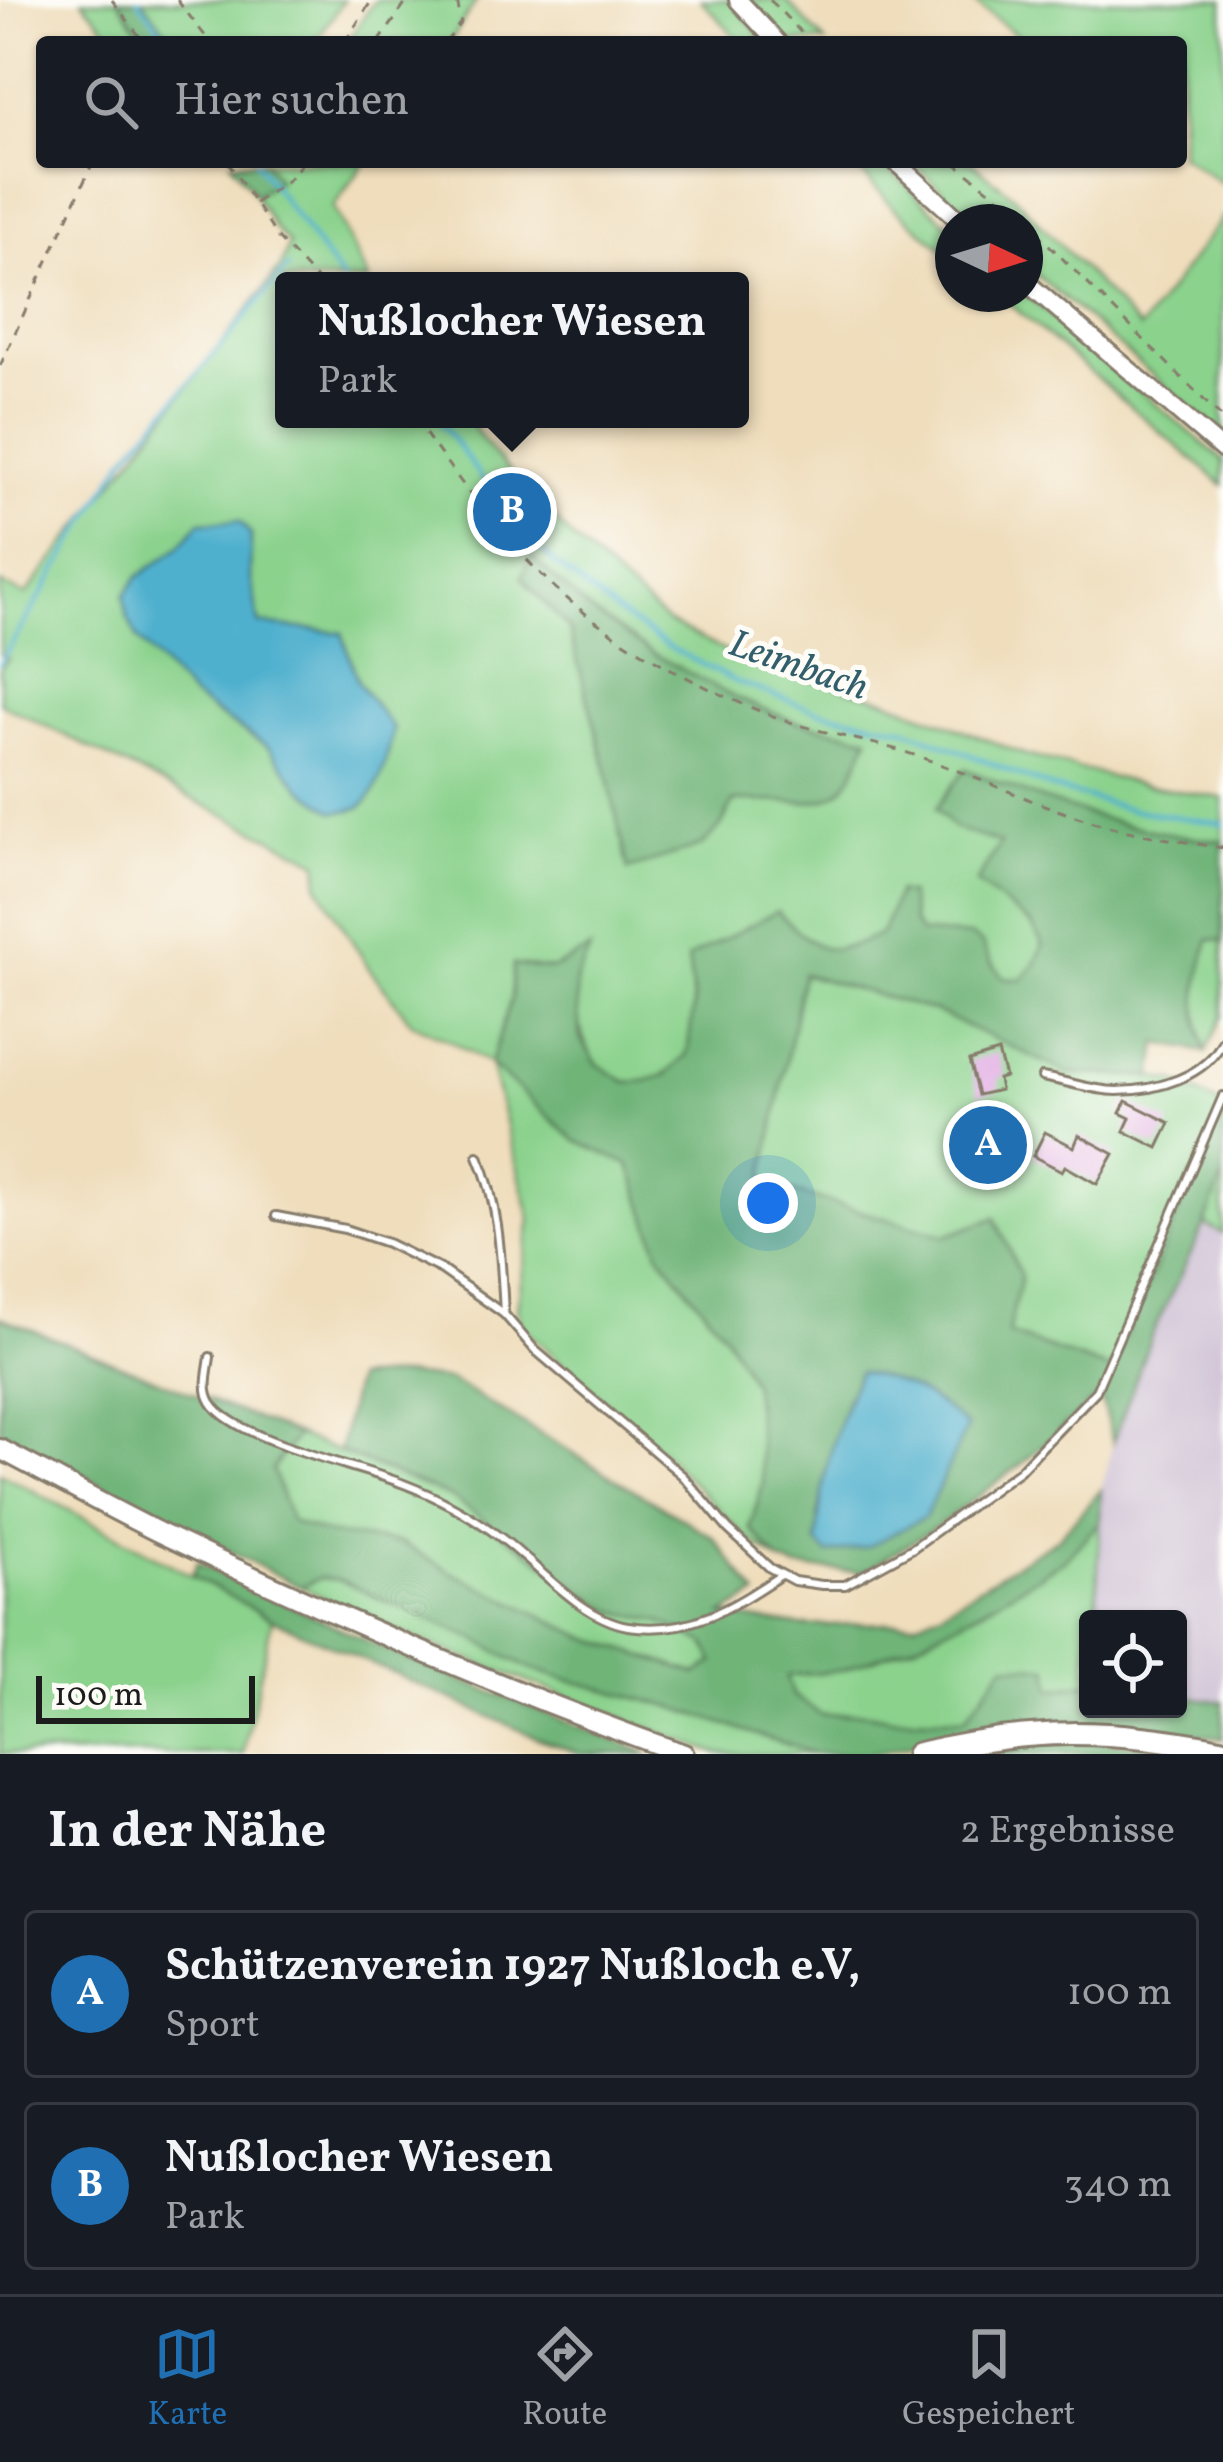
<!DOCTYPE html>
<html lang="de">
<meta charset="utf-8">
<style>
:root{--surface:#171b24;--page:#242831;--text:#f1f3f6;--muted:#9ea1a6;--line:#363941;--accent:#1f6fb2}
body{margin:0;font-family:Vollkorn,serif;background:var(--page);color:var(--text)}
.controls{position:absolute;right:36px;bottom:36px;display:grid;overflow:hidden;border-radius:12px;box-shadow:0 3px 9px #0004}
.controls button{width:108px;height:108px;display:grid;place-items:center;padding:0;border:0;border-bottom:3px solid var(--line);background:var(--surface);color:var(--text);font:60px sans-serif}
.compass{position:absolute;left:935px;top:204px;width:108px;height:108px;border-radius:50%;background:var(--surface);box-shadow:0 3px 9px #0004;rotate:94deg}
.scale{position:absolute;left:36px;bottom:30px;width:219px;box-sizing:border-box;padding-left:12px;border:6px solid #1c1c1c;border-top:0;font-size:33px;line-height:42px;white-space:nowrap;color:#1c1c1c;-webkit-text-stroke:9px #fdfcf7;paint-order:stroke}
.you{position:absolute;left:768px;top:1203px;width:42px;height:42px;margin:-30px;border:9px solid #fff;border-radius:50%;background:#1a73e8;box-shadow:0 0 0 18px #1a73e833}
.badge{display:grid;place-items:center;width:78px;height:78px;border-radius:50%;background:var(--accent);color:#fff;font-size:39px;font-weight:700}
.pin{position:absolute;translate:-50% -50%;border:6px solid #fff;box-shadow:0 3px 12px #0006}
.popup{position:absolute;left:275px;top:272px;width:474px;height:156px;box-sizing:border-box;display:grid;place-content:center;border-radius:12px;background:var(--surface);filter:drop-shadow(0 3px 9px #0005);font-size:39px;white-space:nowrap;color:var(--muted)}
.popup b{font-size:45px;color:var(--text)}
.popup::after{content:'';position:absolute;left:50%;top:100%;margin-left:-24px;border:24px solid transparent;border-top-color:var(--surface)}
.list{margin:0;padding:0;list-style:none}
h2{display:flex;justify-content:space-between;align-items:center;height:156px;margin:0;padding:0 48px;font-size:51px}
h2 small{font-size:39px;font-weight:400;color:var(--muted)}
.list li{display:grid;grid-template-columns:78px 1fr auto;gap:36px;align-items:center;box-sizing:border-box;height:168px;margin:0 24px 24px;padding:0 24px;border:3px solid var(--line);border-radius:12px}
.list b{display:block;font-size:45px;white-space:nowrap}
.list p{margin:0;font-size:39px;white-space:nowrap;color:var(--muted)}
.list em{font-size:39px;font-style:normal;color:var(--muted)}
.icon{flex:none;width:66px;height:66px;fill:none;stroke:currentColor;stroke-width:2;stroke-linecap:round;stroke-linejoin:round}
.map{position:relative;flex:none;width:1223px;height:1754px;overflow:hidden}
.search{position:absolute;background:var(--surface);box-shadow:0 3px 9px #0004;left:36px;right:36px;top:36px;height:132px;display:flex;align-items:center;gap:30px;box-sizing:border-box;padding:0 42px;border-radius:12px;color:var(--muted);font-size:45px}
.sheet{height:540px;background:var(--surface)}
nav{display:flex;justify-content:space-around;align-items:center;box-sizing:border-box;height:168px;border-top:3px solid var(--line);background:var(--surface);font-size:33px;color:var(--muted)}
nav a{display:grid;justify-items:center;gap:6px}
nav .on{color:var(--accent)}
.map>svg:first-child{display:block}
.industrial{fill:#ccbed3}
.green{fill:#8bd28d;stroke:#547754;stroke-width:3;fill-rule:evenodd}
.forest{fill:#70b478;stroke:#46684a;stroke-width:3;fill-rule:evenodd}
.water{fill:#4fb0ce;stroke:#366675;stroke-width:3}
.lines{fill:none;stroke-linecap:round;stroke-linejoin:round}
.stream{stroke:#4fb0ce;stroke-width:4.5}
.building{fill:#dfa6e2}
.lane-casing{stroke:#867c6c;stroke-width:12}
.secondary-casing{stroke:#867c6c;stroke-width:22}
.primary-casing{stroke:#867c6c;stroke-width:24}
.highway-casing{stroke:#867c6c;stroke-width:27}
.path{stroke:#867c6c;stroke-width:3;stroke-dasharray:9 9;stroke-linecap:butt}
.lane{stroke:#fff;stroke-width:6}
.secondary{stroke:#fff;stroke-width:16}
.primary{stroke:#fff;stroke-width:18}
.highway{stroke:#fff;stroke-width:21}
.labels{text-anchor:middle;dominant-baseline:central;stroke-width:10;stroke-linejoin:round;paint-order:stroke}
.water-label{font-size:39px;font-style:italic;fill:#335f6c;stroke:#fdfcf7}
</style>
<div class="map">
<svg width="1223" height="1754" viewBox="0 0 1223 1754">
<rect width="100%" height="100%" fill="#fdfcf7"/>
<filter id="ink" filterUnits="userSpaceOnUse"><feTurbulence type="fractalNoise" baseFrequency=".00833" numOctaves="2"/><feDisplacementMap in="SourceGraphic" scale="24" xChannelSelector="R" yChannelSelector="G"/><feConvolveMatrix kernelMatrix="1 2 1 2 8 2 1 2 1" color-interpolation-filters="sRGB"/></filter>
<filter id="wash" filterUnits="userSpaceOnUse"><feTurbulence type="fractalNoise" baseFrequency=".004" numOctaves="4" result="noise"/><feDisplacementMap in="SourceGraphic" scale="48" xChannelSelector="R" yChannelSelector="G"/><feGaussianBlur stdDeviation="2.7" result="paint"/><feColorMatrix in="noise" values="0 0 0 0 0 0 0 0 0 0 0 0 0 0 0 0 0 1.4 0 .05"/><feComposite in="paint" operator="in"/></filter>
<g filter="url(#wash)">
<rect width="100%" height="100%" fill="#efddbb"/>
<path class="industrial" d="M1205,1224L1223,1234V1702L1178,1695V1619H1096L1101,1490L1113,1443L1151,1336Z"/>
<g class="green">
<path d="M82,0H344L315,42H118Z"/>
<path d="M375,0H477L450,42H347Z"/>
<path d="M701,0H731L765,42H741Z"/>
<path d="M749,0H786L825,42H788Z"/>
<path d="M971,0H1223V184L1181,155V42H1026Z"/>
<path d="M238,162H366L333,207L369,281H284V419H468L491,451L573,539L667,622L743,660L887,700L1026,755L1147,786L1223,798V841C1161,836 1104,820 1044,802L985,837L1001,842L977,883L1032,925L1044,945L1034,966L1022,979L1006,980L971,936L920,933L913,922L909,894L898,893L881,934L861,943L826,951L808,941L688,958C692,985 697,1025 687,1052C683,1062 669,1073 660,1077C598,1100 574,1036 576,986C576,974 585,961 589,950L552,969L514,965L512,999L490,1064L576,1141L630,1165L660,1255L726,1336L754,1385L763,1484L750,1528L779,1561L747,1538L667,1457L522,1327L517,1308L531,1219L490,1064L452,1042L412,1023L368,967L318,885L319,862L0,703V668L8,659L0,655V584L26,595L281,267L289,244L275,229L255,196L259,193ZM251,535L250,572L259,624L342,633L358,682L393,730L334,812L301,788L268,747L213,712L137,638L138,577L179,548ZM532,558L589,610L650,652L735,698L793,721L868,737L805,802L752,799L733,802L721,826L628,870L605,763L569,629L526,583Z"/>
<path d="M852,162H881L953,229V257L895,209Z"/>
<path d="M912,162H971L1013,195L1140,329L1223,217V436L1025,265V222H976Z"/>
<path d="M998,294H1025L1223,460V485Z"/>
<path d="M1209,938L1223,941V1016L1206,1052L1195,1017L1200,974Z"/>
<path d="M802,974L934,1011L1068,1073L1153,1077L1177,1082L1223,1106L1111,1370L1008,1334L1021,1276L945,1236L762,1183Z"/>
<path d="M1223,1176V1234L1205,1224Z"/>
<path d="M297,1435L453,1498L610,1610L662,1622L705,1643L714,1662L698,1674L583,1636L455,1574L401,1543L327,1534L291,1522L272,1469Z"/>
<path d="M0,1473L272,1619L243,1754H0Z"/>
<path d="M1100,1522L1096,1619H1088V1683L1052,1689L966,1718H891L866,1713L821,1715L793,1695L786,1676L842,1670L915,1644L983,1609L1063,1561Z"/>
<path d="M320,1578L339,1580L388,1600L475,1639L524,1666L557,1677L676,1708L816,1754H719L688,1743L413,1638L301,1587Z"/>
</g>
<g class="forest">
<path d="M118,0H142L174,42H147Z"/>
<path d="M231,162H265L278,180L255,195Z"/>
<path d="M531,557L589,610L650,652L735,698L793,721L869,737C862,753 855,775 843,788C822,813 764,796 733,802L721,826L703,845L628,870L605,763L569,629L522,577Z"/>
<path d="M965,769C1054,806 1127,832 1223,841V941L1209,939C1197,985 1192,1006 1206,1052L1158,1043L1153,1077L1068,1073L934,1011L803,974L763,1183L945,1236L995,1218L1021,1276L1008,1334L1111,1370L1223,1108V1176L1205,1224L1151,1336L1113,1443L1100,1395L1018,1467L936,1527L863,1572L797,1568L779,1561L750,1528L763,1484L753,1385L726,1336L660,1255L630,1165L576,1141L490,1064L511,999L513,965L552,969L590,949L576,981L580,1038L597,1064L626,1082L645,1081L666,1075L687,1055L694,1002L688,958L777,911C818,951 825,960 881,934L898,892L909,895L913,922L920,933L971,936L982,943L992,965L1006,979H1022L1034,966L1043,945L1032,925L976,883L1000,843L953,828L936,808ZM859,1373C901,1379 936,1398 967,1427L818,1515L846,1400Z"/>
<path d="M0,1317L297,1435L272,1469L291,1522L327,1534L401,1543L455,1574L583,1636L697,1674L714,1662L705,1643L662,1622L610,1610L453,1498L339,1451L355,1379L408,1375L450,1380L713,1537L757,1595L723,1615L802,1626L916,1622L941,1611L1058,1538L1101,1490L1100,1522L1063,1561L983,1609L914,1644L842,1670L787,1676L793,1695L821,1715L866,1713L891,1718H965L1005,1664L1049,1667L1052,1689L1088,1683V1709H1178V1695L1223,1702V1739L1142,1726L1070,1721L947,1737L868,1754H816L676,1708L557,1677L524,1666L475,1639L339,1580L320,1578L301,1587L167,1520L0,1431Z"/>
<path d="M197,1562L405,1658L650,1754H581L540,1739L272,1619L192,1576Z"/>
<path d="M1091,1740L1205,1754H974L1036,1741Z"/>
</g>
<g class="water">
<path d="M240,521L251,535L250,572L259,624L342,633L358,682L393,729C389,750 381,791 363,805C356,811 343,811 334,812L301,788L268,747L192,697L137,638L127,616L124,596L138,577L179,547L200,522Z"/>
<path d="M859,1372C902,1379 936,1398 967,1427L925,1517L867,1547L828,1554L817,1543C819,1486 835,1424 859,1372Z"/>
</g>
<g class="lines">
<g class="stream">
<path d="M138,0L170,42"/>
<path d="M256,162L343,281"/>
<path d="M438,419L511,518L554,563L616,612L669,647L734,681L818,711L904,728L1052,788L1133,810L1223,824"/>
<path d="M0,663L125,458L288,267"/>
</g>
</g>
<g id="blocks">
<g class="building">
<path d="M998,1052L1005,1077L998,1079L1000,1090L978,1095L969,1061Z"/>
<path d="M1126,1101L1170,1123L1158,1148L1124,1131L1130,1118L1120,1113Z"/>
<path d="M1045,1132L1074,1147L1079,1135L1114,1154L1097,1184L1065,1166L1062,1171L1033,1156Z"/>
</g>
</g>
</g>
<g filter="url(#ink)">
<use href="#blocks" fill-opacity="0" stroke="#867c6c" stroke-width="3"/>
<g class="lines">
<g class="lane-casing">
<g id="lane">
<path d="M1042,1077C1066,1081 1093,1091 1117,1091C1155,1091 1207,1077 1223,1040"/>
<path d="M478,1156C500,1206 501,1260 504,1314"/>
<path d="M276,1216L345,1229L387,1243L442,1270L504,1314L535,1350L683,1476L728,1529L770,1568L794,1581L822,1585H845L913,1548L1019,1471L1096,1391L1223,1096"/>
<path d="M210,1357C208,1372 203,1389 211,1402C233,1440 360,1466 404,1484C438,1497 471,1515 500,1537C538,1565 580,1618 628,1626C690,1635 731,1608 781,1575"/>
</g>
</g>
<g class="secondary-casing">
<g id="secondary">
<path d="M738,0L777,42"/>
<path d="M896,162L961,222"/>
<path d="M1025,281L1223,450"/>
</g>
</g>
<g class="primary-casing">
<path id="primary" d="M0,1449C54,1477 107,1507 162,1534C332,1615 506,1691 684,1754"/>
</g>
<g class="highway-casing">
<path id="highway" d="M917,1754C1027,1727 1112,1728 1223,1750"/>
</g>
<g class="path">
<path d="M112,0L144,42"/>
<path d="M177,0L210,42"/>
<path d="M770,0L810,42"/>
<path d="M345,42L372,0"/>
<path d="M379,42L408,0"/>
<path d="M446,42L461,22L457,0"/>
<path d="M228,162L278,238L318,281"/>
<path d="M954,162L1011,207L1223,419"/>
<path d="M333,163L334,162"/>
<path d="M255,203L288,180L303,162"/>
<path d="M0,366L93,162"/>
<path d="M415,419C466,491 526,571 598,623C651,662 731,703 793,723C834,736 877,742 917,756C978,777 1036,805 1097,823C1138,835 1181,841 1223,848"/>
</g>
<use href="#lane" class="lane"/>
<use href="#secondary" class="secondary"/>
<use href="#primary" class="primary"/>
<use href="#highway" class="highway"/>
</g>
</g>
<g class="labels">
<g class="water-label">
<text transform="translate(798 667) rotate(19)">Leimbach</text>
</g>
</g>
</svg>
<div class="controls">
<button><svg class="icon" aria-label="locate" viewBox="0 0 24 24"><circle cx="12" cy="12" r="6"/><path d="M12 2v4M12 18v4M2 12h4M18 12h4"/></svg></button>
</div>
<svg class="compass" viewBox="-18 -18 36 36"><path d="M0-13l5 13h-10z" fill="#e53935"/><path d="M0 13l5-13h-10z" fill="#9ea1a6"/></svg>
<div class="scale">100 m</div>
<div class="you"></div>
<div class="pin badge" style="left:988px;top:1145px">A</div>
<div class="pin badge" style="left:512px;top:512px">B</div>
<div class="popup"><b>Nußlocher Wiesen</b>Park</div>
<div class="search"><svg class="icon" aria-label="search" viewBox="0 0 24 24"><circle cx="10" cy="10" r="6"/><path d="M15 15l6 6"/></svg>Hier suchen</div>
</div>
<section class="sheet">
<h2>In der Nähe<small>2 Ergebnisse</small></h2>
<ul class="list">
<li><span class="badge">A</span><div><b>Schützenverein 1927 Nußloch e.V,</b><p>Sport</p></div><em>100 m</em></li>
<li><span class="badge">B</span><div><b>Nußlocher Wiesen</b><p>Park</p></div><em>340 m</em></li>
</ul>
</section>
<nav>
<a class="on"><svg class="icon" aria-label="map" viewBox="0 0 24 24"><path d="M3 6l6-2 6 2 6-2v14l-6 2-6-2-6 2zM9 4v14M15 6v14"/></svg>Karte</a>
<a><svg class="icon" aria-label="directions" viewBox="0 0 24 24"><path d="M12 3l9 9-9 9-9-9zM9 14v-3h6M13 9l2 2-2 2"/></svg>Route</a>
<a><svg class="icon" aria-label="saved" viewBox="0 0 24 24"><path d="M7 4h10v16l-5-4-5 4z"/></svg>Gespeichert</a>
</nav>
